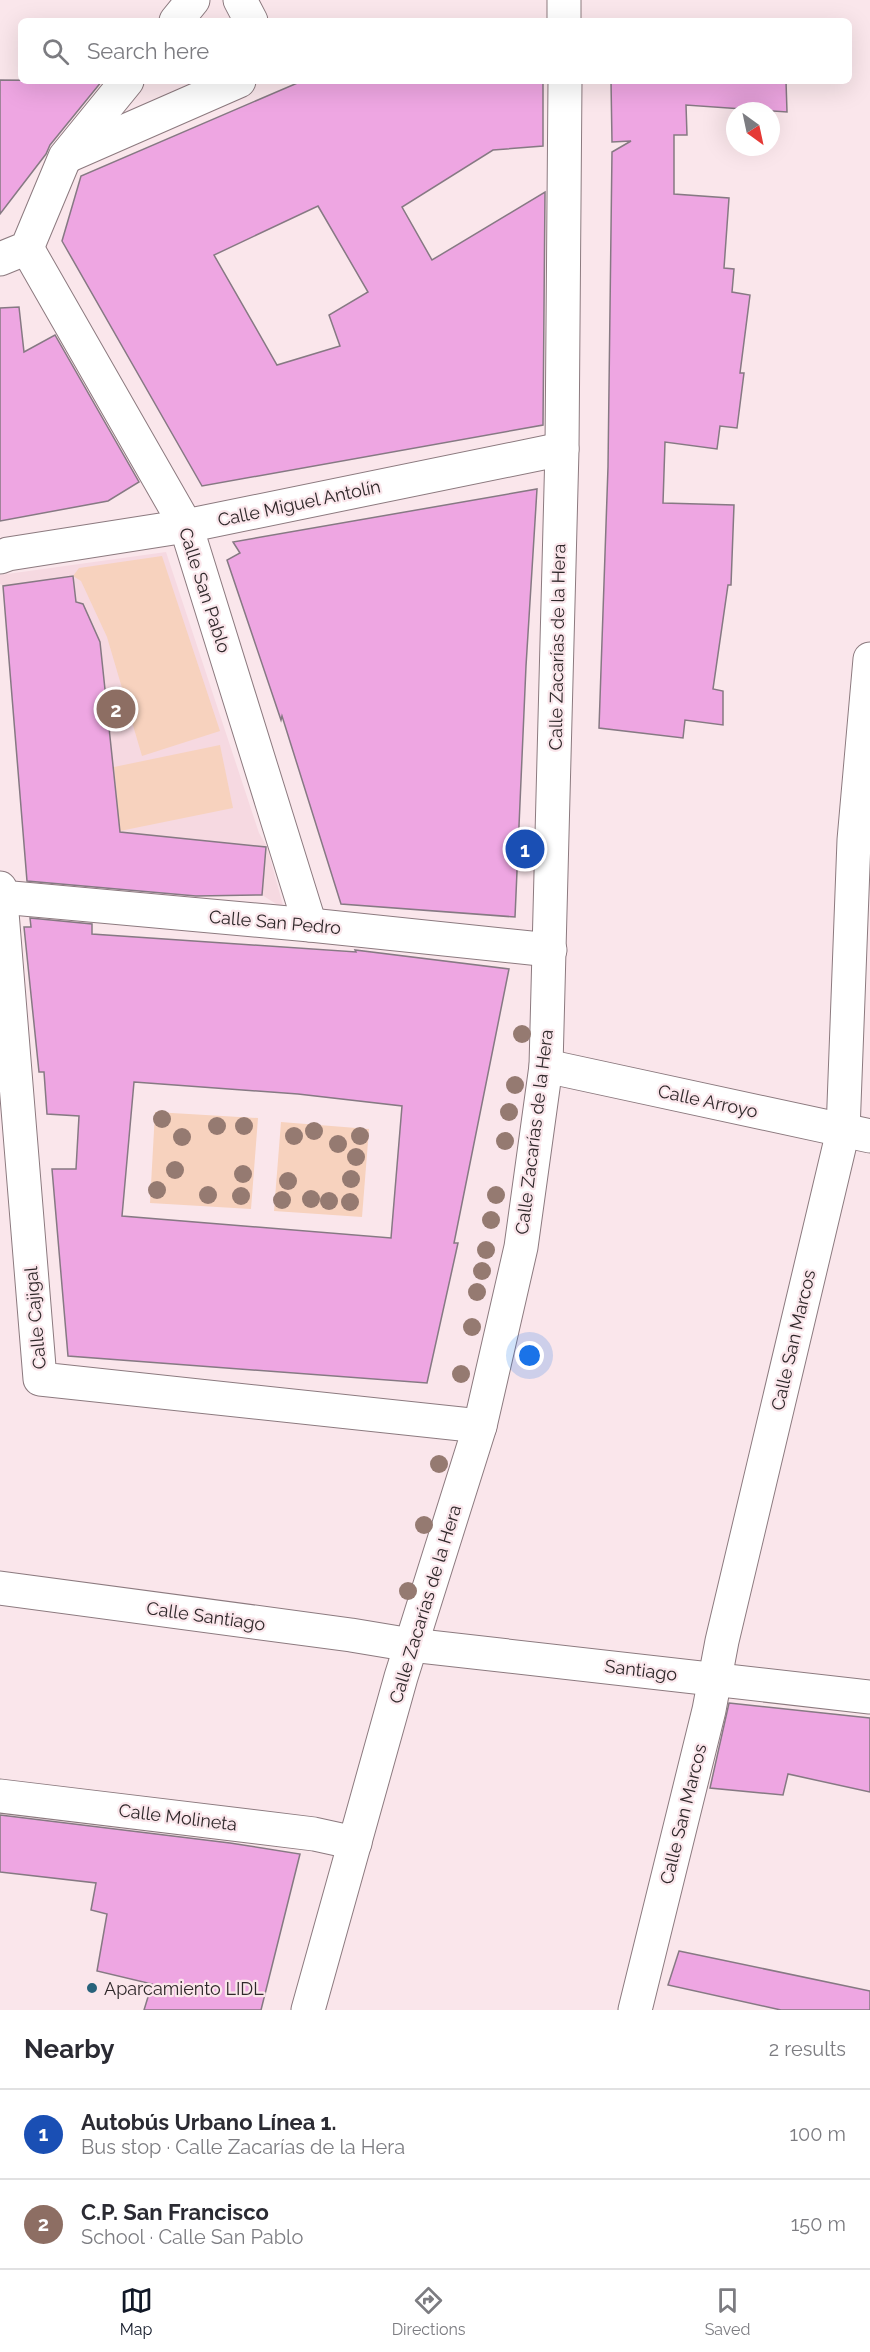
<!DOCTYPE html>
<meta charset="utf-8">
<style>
:root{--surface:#fff;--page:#f7f7f7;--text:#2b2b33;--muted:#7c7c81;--line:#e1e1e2;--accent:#111827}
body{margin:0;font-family:Raleway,sans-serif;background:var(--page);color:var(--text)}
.compass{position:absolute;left:726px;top:102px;width:54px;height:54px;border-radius:50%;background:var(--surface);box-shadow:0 6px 24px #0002;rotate:147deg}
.you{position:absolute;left:530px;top:1356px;width:21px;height:21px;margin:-15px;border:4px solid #fff;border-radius:50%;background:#1a73e8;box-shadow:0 0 0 9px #1a73e833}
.badge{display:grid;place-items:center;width:39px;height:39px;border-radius:50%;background:var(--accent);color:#fff;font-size:20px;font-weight:700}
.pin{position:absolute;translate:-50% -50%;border:3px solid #fff;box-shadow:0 2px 6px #0006}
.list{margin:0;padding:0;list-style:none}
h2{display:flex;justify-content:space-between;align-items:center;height:78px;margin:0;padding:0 24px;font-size:26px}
h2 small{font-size:20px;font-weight:400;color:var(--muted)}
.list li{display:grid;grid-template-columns:39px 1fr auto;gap:18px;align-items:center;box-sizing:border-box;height:90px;padding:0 24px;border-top:2px solid var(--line)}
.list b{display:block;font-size:22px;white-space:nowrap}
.list p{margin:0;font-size:20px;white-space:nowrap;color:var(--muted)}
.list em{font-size:20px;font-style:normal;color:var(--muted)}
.icon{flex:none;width:33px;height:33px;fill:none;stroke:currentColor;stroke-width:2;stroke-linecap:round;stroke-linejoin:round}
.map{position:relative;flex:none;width:870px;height:2010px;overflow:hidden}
.search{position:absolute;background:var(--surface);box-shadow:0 6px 24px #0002;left:18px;right:18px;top:18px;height:66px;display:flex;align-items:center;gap:15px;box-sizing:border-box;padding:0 21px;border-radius:9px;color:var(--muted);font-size:22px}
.sheet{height:258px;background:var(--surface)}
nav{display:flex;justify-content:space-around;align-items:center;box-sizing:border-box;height:84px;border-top:2px solid var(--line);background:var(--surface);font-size:16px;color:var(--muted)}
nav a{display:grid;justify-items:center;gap:3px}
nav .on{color:var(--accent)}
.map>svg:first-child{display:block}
.built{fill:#f6d9e1}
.green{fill:#f7d2be}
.building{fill:#eea6e2;stroke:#867983;stroke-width:1.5;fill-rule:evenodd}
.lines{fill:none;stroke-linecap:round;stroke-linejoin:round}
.street-casing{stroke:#8c7a7f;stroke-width:35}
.street{stroke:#fff;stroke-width:33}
.tree{fill:#957a71}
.poi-dot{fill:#28627b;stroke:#fae6eb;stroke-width:2}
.labels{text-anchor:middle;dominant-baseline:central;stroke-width:4.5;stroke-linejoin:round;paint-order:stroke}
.street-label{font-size:18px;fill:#2f282a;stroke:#fae6eb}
.poi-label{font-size:18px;fill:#2f282a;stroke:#fae6eb;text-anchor:start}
</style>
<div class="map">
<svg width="870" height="2010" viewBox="0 0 870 2010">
<rect width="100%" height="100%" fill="#fae6eb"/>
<path class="built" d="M166,552L259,833L267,847L284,909L262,895L235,896L27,877L3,586L0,584V575Z"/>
<g class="green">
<path d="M162,556L220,731L142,756L107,637L81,581L73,576L79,568Z"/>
<path d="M220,745L233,808L120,831L114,767Z"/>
<path d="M155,1112L258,1118L251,1209L150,1203Z"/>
<path d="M281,1122L369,1129L362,1217L274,1211Z"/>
</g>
<g class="building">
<path d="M0,80L102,81L50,145L46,154L0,214Z"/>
<path d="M302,81H543V146L493,150L402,207L432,260L545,192L543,425L202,486L62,241L81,176ZM318,206L368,292L329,315L340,346L277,365L214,255Z"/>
<path d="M611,81H786L787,112L686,105L687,135H674V194L729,198L724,268L734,269L732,292L750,295L740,373H744L737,428L720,426L717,449L665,442L663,503L734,505L731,585H728L713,689L723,691V725L685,720L683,738L599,728L608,467L612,152L631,141L612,142Z"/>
<path d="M19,307L24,352L55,335L139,482L108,501L0,521V308Z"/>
<path d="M537,489L526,666L515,917L341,904L282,716L281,720L227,560L240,553L233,542Z"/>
<path d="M73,576L76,602L83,604L100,642L120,832L266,847L262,895L196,896L27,881L3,586Z"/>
<path d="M30,918L92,924V934L356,952L355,950L509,969L454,1243H458L427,1383L68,1356L52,1169H76L79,1116L47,1114L44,1072H39L24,927H31ZM134,1082L298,1094L402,1106L391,1238L122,1216Z"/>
<path d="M729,1703L870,1718V1792L788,1774L783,1795L710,1788Z"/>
<path d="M0,1815L230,1843L300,1854L261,2010H144L152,1984L97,1971L107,1914L91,1910L96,1883L0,1872Z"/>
<path d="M679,1951L870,1991V2010H781L668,1985Z"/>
</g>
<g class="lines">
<g class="street-casing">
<g id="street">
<path d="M240,0L251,21"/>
<path d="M564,0V21"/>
<path d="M176,21L193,0"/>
<path d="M70,155L239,81"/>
<path d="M27,248L186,526L310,925"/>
<path d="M0,259L27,248L65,157L127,81"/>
<path d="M0,557L8,554L186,526L562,449"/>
<path d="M0,888L40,1379L480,1426"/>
<path d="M1,897L310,925L550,950"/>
<path d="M546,1066L870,1136"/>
<path d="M0,1588L351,1635L411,1645L870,1697"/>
<path d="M0,1796L314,1834L355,1843"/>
<path d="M308,2010L401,1677L480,1426L521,1247L546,1066L562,449L565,81"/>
<path d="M635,2010L709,1710L722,1641L843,1131L854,840L870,659"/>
</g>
</g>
<use href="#street" class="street"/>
</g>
<g class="tree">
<circle cx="522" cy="1034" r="9"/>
<circle cx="515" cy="1085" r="9"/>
<circle cx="509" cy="1112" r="9"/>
<circle cx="162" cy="1119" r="9"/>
<circle cx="217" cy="1126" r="9"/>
<circle cx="244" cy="1126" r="9"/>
<circle cx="314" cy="1131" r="9"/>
<circle cx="294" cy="1136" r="9"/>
<circle cx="360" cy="1136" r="9"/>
<circle cx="182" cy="1137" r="9"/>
<circle cx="505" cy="1141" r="9"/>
<circle cx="338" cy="1144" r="9"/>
<circle cx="356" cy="1157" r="9"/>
<circle cx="175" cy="1170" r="9"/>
<circle cx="243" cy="1174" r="9"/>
<circle cx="351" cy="1179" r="9"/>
<circle cx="288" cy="1181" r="9"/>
<circle cx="157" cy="1190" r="9"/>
<circle cx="208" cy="1195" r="9"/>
<circle cx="496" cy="1195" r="9"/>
<circle cx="241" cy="1196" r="9"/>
<circle cx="311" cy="1199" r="9"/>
<circle cx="282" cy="1200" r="9"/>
<circle cx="329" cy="1201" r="9"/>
<circle cx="350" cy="1202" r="9"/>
<circle cx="491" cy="1220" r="9"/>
<circle cx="486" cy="1250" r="9"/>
<circle cx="482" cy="1271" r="9"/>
<circle cx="477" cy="1292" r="9"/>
<circle cx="472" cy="1327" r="9"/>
<circle cx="461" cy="1374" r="9"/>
<circle cx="439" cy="1464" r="9"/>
<circle cx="424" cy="1525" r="9"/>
<circle cx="408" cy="1591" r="9"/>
</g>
<circle class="poi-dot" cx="92" cy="1988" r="6"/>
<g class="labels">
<g class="street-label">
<text transform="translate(299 503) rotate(-12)">Calle Miguel Antolín</text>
<text transform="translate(205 590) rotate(72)">Calle San Pablo</text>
<text transform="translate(557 647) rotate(-89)">Calle Zacarías de la Hera</text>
<text transform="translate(275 922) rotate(5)">Calle San Pedro</text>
<text transform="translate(708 1101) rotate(12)">Calle Arroyo</text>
<text transform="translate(534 1132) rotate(-83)">Calle Zacarías de la Hera</text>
<text transform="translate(35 1318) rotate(-95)">Calle Cajigal</text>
<text transform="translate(793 1340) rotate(-77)">Calle San Marcos</text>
<text transform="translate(425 1604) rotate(-73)">Calle Zacarías de la Hera</text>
<text transform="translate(206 1616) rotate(8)">Calle Santiago</text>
<text transform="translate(641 1670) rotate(7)">Santiago</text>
<text transform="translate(683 1814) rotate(-76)">Calle San Marcos</text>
<text transform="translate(178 1817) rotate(7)">Calle Molineta</text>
</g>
<g class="poi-label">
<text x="104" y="1988">Aparcamiento LIDL</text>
</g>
</g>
</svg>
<svg class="compass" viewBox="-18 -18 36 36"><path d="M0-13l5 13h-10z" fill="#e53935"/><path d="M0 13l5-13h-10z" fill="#7c7c81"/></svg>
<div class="you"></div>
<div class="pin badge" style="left:525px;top:849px;background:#1a4fb4">1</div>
<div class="pin badge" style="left:116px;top:709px;background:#8d6e63">2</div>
<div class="search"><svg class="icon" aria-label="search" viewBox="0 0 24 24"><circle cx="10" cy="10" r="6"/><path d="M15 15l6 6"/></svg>Search here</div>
</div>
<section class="sheet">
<h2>Nearby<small>2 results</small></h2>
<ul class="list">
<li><span class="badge" style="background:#1a4fb4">1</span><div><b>Autobús Urbano Línea 1.</b><p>Bus stop · Calle Zacarías de la Hera</p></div><em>100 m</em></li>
<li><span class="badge" style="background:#8d6e63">2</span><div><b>C.P. San Francisco</b><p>School · Calle San Pablo</p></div><em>150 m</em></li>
</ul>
</section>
<nav>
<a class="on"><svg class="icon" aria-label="map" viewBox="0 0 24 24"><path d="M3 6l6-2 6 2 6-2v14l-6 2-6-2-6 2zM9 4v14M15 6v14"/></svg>Map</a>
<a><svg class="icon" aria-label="directions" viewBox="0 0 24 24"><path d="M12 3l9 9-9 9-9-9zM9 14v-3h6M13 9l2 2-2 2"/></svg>Directions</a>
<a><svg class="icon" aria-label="saved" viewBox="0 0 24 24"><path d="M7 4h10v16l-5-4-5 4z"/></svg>Saved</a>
</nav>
